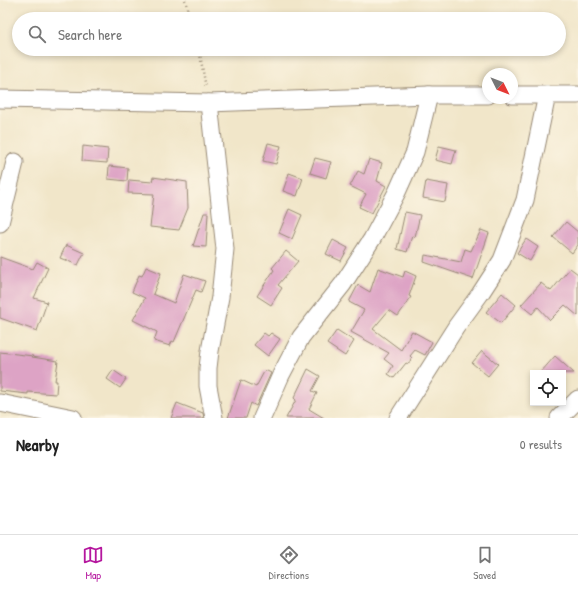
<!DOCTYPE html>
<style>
:root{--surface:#fff;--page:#f2f2f2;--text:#222;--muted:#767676;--line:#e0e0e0;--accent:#b5179e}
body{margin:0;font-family:"Patrick Hand",sans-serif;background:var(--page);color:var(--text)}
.controls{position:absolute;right:12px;bottom:12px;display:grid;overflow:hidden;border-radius:0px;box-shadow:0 2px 6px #0003}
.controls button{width:36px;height:36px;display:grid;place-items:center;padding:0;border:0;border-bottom:1px solid var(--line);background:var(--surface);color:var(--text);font:20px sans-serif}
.compass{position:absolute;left:482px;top:68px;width:36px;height:36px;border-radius:50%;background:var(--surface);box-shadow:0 2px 6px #0003;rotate:132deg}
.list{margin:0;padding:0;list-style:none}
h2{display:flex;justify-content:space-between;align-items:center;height:52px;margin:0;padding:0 16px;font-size:17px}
h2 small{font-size:13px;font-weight:400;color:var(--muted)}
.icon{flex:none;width:22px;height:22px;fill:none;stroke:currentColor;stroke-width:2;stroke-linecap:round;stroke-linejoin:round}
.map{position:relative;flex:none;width:578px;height:418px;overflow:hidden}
.search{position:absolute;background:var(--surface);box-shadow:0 2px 6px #0003;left:12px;right:12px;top:12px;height:44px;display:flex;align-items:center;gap:10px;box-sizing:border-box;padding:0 14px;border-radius:22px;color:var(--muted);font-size:15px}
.sheet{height:116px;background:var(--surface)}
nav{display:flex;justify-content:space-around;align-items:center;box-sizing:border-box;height:56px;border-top:1px solid var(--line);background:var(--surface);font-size:11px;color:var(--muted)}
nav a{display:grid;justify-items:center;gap:2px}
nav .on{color:var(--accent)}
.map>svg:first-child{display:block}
.building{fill:#dda3c5}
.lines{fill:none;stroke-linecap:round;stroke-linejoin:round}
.street-casing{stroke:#968874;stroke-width:19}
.path{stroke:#968874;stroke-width:2.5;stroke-dasharray:1 3;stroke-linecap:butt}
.street{stroke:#fff;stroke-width:17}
</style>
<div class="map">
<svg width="578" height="418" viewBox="0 0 578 418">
<rect width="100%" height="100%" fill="#fcf5e5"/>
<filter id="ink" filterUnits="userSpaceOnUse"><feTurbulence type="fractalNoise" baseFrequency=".025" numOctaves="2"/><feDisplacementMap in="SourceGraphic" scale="8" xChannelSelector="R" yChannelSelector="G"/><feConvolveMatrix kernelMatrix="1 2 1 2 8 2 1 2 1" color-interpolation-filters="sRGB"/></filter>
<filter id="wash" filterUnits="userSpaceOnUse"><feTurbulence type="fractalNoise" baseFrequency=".012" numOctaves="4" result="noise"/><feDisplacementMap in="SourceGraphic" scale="16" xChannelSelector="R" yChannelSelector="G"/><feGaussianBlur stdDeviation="0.9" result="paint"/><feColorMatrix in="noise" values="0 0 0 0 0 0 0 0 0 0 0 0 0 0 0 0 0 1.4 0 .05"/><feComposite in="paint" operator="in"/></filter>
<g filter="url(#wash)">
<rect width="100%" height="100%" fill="#f1e6c9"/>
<g id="blocks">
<g class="building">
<path d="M268,143L281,146L276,164L263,161Z"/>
<path d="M83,146L108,149L107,163L82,161Z"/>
<path d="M439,146L456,150L452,164L435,160Z"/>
<path d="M315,158L331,162L326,178L310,173Z"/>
<path d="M369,159L382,163L377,181L386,186L372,213L359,207L366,194L350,186L358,171L364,174Z"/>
<path d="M109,166L128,168L127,181L108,179Z"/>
<path d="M289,173L303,178L297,196L283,191Z"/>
<path d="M153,177L187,182L188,208L179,230L150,227L154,194L128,193L129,180L152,182Z"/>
<path d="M426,181L448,185L445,202L423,198Z"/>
<path d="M289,209L302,215L292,239L279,233Z"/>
<path d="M405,212L420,215L415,237L412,236L407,252L397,249Z"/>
<path d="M204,213H208L206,247L193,246Z"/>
<path d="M566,222L578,232V245L572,253L553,237Z"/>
<path d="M481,230L489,233L473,279L424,262L425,255L461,262L465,249L471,251Z"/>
<path d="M526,239L538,247L530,261L517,253Z"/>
<path d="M333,240L348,248L341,261L326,254Z"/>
<path d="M66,245L84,253L78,265L60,258Z"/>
<path d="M286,251L298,261L278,285L282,288L271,305L257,296L274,270L272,268Z"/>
<path d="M0,257L33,269L37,262L48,268L34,298L47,302L37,331L0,318Z"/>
<path d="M146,267L161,273L153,294L174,303L184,274L205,281L201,292L196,290L174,342L172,341L170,346L154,341L157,332L133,320L145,298L132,292L139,275L142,276Z"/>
<path d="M378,268L403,277L405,271L416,276L409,296L411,297L398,316L389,310L373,329L401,350L412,331L432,342L425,355L415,350L410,356L412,358L408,364L406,363L394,378L388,374L393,366L384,359L389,353L351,332L364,310L349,302L358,285L370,292Z"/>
<path d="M570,268L578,274V316L565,305L550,320L538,307L532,314L521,305L541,283L551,291Z"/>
<path d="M502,293L516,305L501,323L486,312Z"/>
<path d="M337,330L354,341L345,356L327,344Z"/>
<path d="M264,333L268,336L271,333L280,339L268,356L254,345Z"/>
<path d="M482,351L498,364L488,376L472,363Z"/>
<path d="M0,352L33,356L32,357L58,361L55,381H57L56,394L28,392V394L0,391Z"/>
<path d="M555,356L574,373H540Z"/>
<path d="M308,369L320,376L312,391L317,393L309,409L324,418H286L296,400L294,398Z"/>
<path d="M113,370L126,379L120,388L107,379Z"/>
<path d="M265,370L271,373L256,406L251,403L246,418H228L241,380L256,387Z"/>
<path d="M177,403L203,413L204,418H171Z"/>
</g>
</g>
</g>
<g filter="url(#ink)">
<use href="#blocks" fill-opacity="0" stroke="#968874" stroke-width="1"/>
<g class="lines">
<g class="street-casing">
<g id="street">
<path d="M512,95H578"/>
<path d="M0,99L209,103L429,95H488"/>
<path d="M209,103L225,249L220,297L210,351L208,368V386L214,418"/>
<path d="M0,223L15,162"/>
<path d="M0,403L73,418"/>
<path d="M262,418L281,375L301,337L343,284L372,239L397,192L415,152L429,95"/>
<path d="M398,418L456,327L480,294L502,260L525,200L547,95"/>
<path d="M559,418L578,399"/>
</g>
</g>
<g class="path">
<path d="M185,0L191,19"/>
<path d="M199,49L206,88"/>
</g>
<use href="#street" class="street"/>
</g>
</g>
</svg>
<div class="controls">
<button><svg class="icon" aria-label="locate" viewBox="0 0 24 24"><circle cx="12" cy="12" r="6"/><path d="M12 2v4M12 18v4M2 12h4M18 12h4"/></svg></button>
</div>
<svg class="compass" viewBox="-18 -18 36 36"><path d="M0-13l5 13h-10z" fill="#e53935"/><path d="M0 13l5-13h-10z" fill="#767676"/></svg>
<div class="search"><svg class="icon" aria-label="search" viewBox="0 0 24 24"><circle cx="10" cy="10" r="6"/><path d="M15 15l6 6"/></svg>Search here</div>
</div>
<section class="sheet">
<h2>Nearby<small>0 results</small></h2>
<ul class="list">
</ul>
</section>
<nav>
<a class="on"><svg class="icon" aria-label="map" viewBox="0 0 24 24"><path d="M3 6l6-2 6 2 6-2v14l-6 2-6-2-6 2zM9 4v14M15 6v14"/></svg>Map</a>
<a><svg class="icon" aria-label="directions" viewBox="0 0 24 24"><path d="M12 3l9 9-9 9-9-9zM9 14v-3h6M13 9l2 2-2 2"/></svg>Directions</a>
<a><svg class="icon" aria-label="saved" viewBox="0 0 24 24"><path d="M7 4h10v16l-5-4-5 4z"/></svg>Saved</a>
</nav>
